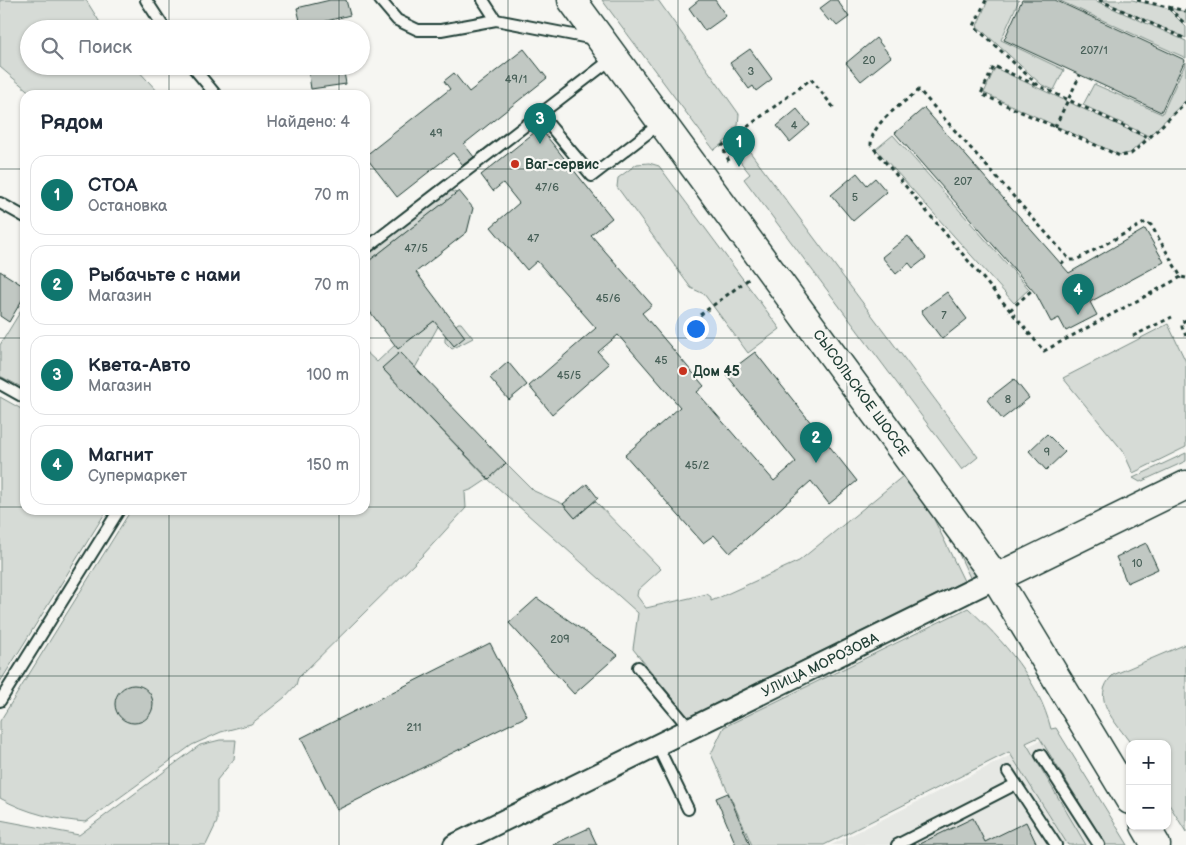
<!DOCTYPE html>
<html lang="ru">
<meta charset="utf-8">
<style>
:root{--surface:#fff;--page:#f2f2f3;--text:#1f2937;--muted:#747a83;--line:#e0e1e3;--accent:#0f766e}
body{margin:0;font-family:"Balsamiq Sans",sans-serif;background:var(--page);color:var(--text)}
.controls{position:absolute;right:15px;bottom:15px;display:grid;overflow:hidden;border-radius:10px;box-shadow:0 1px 4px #0004}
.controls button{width:45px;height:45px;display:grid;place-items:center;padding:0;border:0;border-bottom:1px solid var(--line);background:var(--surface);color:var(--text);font:25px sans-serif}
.you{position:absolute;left:695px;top:328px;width:18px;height:18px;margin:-12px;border:4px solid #fff;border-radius:50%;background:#1a73e8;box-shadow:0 0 0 8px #1a73e833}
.badge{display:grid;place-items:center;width:32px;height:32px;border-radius:50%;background:var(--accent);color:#fff;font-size:16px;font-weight:700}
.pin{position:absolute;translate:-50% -41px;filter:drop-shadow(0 1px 2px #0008)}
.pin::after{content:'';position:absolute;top:26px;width:18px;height:15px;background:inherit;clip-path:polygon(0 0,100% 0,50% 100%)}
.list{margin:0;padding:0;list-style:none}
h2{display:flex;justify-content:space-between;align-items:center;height:65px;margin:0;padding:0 20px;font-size:21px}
h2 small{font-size:16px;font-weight:400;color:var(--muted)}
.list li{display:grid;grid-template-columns:32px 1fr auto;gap:15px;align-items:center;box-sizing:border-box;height:80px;margin:0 10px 10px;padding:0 10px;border:1px solid var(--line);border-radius:15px}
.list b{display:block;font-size:19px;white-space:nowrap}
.list p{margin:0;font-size:16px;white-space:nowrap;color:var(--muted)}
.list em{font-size:16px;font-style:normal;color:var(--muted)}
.icon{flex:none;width:28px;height:28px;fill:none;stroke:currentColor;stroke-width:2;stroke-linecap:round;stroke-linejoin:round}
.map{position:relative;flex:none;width:1186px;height:845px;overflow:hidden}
.search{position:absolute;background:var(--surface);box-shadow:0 1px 4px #0004;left:20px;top:20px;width:350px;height:55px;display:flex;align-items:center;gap:12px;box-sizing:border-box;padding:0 18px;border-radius:28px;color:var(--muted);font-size:19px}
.panel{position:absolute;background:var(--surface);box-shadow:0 1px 4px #0004;left:20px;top:90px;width:350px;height:425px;border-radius:15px}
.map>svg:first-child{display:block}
.built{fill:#e6e8e4}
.green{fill:#d6dbd6;stroke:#7a8c85}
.building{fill:#c1c8c3;stroke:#1f3d34}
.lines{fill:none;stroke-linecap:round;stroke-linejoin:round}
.service-casing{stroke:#1f3d34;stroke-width:14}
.minor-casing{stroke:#1f3d34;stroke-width:24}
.primary-casing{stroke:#1f3d34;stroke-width:31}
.path{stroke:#1f3d34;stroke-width:3;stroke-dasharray:4 4;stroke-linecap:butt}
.service{stroke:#f6f6f2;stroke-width:10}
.minor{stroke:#f6f6f2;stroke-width:20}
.primary{stroke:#f6f6f2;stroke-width:28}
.grid{fill:none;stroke:#1f3d34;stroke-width:1;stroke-opacity:0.55}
.poi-dot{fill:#c8321e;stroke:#f6f6f2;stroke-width:2}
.labels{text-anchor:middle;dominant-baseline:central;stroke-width:4.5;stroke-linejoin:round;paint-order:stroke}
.number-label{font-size:11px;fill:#486058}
.poi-label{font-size:14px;font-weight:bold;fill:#1f3d34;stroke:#f6f6f2;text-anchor:start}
.street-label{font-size:14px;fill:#1f3d34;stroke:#f6f6f2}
</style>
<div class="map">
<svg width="1186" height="845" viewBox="0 0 1186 845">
<rect width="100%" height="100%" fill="#f6f6f2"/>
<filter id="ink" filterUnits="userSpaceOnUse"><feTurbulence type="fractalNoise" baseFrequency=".02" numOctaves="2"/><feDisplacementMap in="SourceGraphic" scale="10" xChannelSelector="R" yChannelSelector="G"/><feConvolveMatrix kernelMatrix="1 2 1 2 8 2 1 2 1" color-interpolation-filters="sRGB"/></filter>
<g filter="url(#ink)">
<path class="built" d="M1049,736L1115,845H831Z"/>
<g class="green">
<path d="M0,0H86L104,29H29V66H134L161,95H33L0,67Z"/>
<path d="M602,0H658L739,114L738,126L733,128L736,133L714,150Z"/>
<path d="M988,0H1019L1001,40L1064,70L1054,90L1042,85L977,26Z"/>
<path d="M1058,0H1094L1186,41V58Z"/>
<path d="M1101,0H1132L1167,8L1186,27V38Z"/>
<path d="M1170,8L1186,12V24Z"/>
<path d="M1186,62V100L1149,136L1083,105L1094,84L1162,114Z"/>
<path d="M995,68L1146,138L1130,153L1120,155L984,93Z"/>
<path d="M893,135L1029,289L1014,303L876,149Z"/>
<path d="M738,136L978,457L962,470L744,179L750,174L727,145Z"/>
<path d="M649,163L659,166L780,329L748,353L704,294L691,288L617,187L618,178L637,164Z"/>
<path d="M447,190L457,193L365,264V253Z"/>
<path d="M25,304V389L0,376V345Z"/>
<path d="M446,312L415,368L412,364L409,367L383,369L488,479L506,463L534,491L563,504L575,518L595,501L661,569L638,590L637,596L646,608L707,594L711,597V601L716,599L799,561L903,476L929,509L964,581L688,717L633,649L638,613L488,479L473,489L465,492L466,508L422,556L298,678L296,685L284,698L251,724L221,732L192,745L86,822C57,820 26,813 0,798V721L131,510H365V351L377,362L394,346L398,348Z"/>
<path d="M458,323H461L473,338L452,349L445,342V337Z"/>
<path d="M1168,324L1186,362V447L1133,473L1123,451L1063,378Z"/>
<path d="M0,397L25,411V510H107L0,682Z"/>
<path d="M1186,453V461L1140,482L1133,478Z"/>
<path d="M942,518L984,578L973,584Z"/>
<path d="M968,608C1003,640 1039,681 1051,729L1056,728L1128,845H1106L1039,737L1026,743L1086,845H1068L1009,752L824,845H752L711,754L724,727Z"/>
<path d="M1186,644V832L1167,801V744H1131C1116,722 1089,698 1113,675Z"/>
<path d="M220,740H236L234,759L217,780V822L206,845H0V820L79,835L200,745Z"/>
</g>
<g class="building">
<path d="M330,0H346L350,15L319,23L321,29H302L297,8Z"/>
<path d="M699,0H715L726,16L705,31L689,8Z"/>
<path d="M831,0H837L849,17L837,26L831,19L829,21L819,9Z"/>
<path d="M1022,0H1055L1185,60L1161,112L1004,40Z"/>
<path d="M876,38L891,57L861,81L846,63Z"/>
<path d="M524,49L547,78L464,144L474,157L463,165L453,153L397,197L365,156L450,89L444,81L454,73L469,92Z"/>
<path d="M750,49L772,79L756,91L753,86L749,89L730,63Z"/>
<path d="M319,66H343L346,84L311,89L308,68Z"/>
<path d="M924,108L1069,273L1145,229L1164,262L1090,302L1097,315L1066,331L1059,318L1051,322L1036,294L895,133Z"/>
<path d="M797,109L810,125L790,142L777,126Z"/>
<path d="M540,128L612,218L591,235L652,305L642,313L704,386L697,392L774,481L796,462L726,374L755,352L857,481L829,504L811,481L730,553L714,535L703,543L625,455L680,407L618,335L598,352L609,364L552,414L529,386L596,328L537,261L527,270L491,227L519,203L503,183L493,191L481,175Z"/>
<path d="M857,173L867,185L875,178L887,192L853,221L831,195Z"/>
<path d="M459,191L473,208L467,232L416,272L465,337L454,346L434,321L398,349L365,305V264Z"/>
<path d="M908,236L926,258L913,268L909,263L896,274L882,257Z"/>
<path d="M0,271L25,287V295L9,322L0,316Z"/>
<path d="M947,292L967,319L942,339L921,311Z"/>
<path d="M400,352L506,463L489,479L382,368Z"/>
<path d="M508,362L527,385L509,400L490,378Z"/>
<path d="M1014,379L1029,398L1002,419L987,400Z"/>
<path d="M1047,434L1065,452L1046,470L1029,451Z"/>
<path d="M587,484L598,498L575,518L563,504Z"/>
<path d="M1146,543L1158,569L1127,583L1116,557Z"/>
<path d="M537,598L618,655L574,694L509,623Z"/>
<path d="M490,643L527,716L337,810L301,738Z"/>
<circle cx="134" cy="704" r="19"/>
<path d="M728,793L750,845H736L716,798Z"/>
<path d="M973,818L985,842L1026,822L1037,845H917Z"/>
<path d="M589,828L597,845H552Z"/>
</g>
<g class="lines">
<g class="service-casing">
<g id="service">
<path d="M146,0L165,29"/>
<path d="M380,0L397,20L418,30H441L496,20L594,39"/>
<path d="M483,0L496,20"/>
<path d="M192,66L216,95"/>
<path d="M540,114L592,176L662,122"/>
<path d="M0,203L25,217"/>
<path d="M365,249L613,58"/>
<path d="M0,384L25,398"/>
<path d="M638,667L690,729"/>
<path d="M0,701L119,510"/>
<path d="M657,745L688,809"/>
<path d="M1041,755L1099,845"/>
<path d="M1008,772L1056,845"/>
<path d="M897,845L1016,784"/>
</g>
</g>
<g class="minor-casing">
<path id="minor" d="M454,845L996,578"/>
</g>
<g class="primary-casing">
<g id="primary">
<path d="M572,0L996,578L1130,800"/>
<path d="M996,578L1186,485"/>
<path d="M1145,826L1156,845"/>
</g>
</g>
<g class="path">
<path d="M986,0L974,26L1039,86L1149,138L1186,102"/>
<path d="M1099,0L1186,39"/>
<path d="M1137,0L1186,11"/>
<path d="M1169,8L1186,25"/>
<path d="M1036,85L994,66L981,94L1120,156L1131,154L1149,138"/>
<path d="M1055,127L1080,75"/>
<path d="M729,161L722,146L811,79L834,108"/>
<path d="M1061,264L1067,258"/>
<path d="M1181,277L1044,351L871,145C871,122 903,104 919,90L1070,260H1076L1146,222L1151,225L1181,277L1186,278"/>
<path d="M1010,310L1032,290"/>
<path d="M700,315L750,278"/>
<path d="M1186,320L1182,322V327L1186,336"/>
<path d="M1133,336L1172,317"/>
</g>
<use href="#service" class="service"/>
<use href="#minor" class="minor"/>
<use href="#primary" class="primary"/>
</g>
</g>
<path class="grid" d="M169,0V29M339,0V29M508,0V845M678,0V845M847,0V845M1017,0V845M169,66V95M339,66V95M0,169H25M365,169H1186M0,338H25M365,338H1186M0,507H25M365,507H1186M169,510V845M339,510V845M0,676H1186"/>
<g class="poi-dot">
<circle cx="515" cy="164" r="5"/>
<circle cx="683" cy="371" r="5"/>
</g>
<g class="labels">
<g class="number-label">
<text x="1094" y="50">207/1</text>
<text x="869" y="60">20</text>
<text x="751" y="71">3</text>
<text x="516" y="79">49/1</text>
<text x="794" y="125">4</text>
<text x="436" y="133">49</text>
<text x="963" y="181">207</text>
<text x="547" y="187">47/6</text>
<text x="855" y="197">5</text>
<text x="533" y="238">47</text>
<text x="416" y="248">47/5</text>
<text x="608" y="298">45/6</text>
<text x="944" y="315">7</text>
<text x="661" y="360">45</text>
<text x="569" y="375">45/5</text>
<text x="1008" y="399">8</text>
<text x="1047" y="452">9</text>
<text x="697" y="465">45/2</text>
<text x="1137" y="563">10</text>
<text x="560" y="639">209</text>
<text x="414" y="727">211</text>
</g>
<g class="poi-label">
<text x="525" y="164">Ваг-сервис</text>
<text x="693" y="371">Дом 45</text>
</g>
<g class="street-label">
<text transform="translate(861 393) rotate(54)">СЫСОЛЬСКОЕ ШОССЕ</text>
<text transform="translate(820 665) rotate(-26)">УЛИЦА МОРОЗОВА</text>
</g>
</g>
</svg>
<div class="controls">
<button>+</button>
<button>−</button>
</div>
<div class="you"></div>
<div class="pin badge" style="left:739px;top:167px">1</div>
<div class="pin badge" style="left:816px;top:463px">2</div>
<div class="pin badge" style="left:540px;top:144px">3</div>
<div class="pin badge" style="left:1078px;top:315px">4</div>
<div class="search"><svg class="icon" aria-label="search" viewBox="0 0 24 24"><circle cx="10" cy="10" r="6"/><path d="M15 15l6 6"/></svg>Поиск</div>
<section class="panel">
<h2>Рядом<small>Найдено: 4</small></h2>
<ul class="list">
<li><span class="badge">1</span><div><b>СТОА</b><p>Остановка</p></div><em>70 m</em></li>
<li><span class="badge">2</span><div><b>Рыбачьте с нами</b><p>Магазин</p></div><em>70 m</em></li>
<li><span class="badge">3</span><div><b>Квета-Авто</b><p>Магазин</p></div><em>100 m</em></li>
<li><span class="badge">4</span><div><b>Магнит</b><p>Супермаркет</p></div><em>150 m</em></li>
</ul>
</section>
</div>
